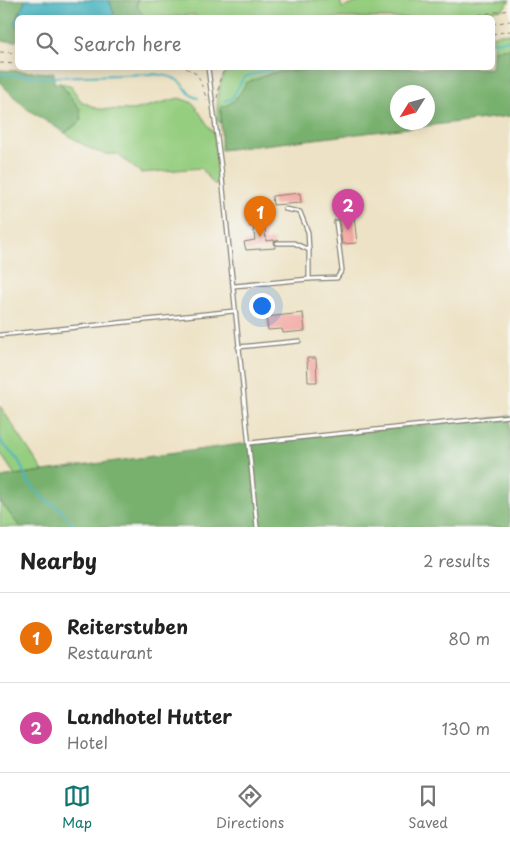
<!DOCTYPE html>
<style>
:root{--surface:#fff;--page:#f2f2f2;--text:#222;--muted:#767676;--line:#e0e0e0;--accent:#0f766e}
body{margin:0;font-family:"Playpen Sans",sans-serif;background:var(--page);color:var(--text)}
.compass{position:absolute;left:390px;top:85px;width:45px;height:45px;border-radius:50%;background:var(--surface);box-shadow:0 2px 12px #0003;rotate:233deg}
.you{position:absolute;left:261px;top:305px;width:18px;height:18px;margin:-12px;border:4px solid #fff;border-radius:50%;background:#1a73e8;box-shadow:0 0 0 8px #1a73e833}
.badge{display:grid;place-items:center;width:32px;height:32px;border-radius:50%;background:var(--accent);color:#fff;font-size:16px;font-weight:700}
.pin{position:absolute;translate:-50% -41px;filter:drop-shadow(0 1px 2px #0008)}
.pin::after{content:'';position:absolute;top:26px;width:18px;height:15px;background:inherit;clip-path:polygon(0 0,100% 0,50% 100%)}
.list{margin:0;padding:0;list-style:none}
h2{display:flex;justify-content:space-between;align-items:center;height:65px;margin:0;padding:0 20px;font-size:21px}
h2 small{font-size:16px;font-weight:400;color:var(--muted)}
.list li{display:grid;grid-template-columns:32px 1fr auto;gap:15px;align-items:center;box-sizing:border-box;height:90px;padding:0 20px;border-top:1px solid var(--line)}
.list b{display:block;font-size:19px;white-space:nowrap}
.list p{margin:0;font-size:16px;white-space:nowrap;color:var(--muted)}
.list em{font-size:16px;font-style:normal;color:var(--muted)}
.icon{flex:none;width:28px;height:28px;fill:none;stroke:currentColor;stroke-width:2;stroke-linecap:round;stroke-linejoin:round}
.map{position:relative;flex:none;width:510px;height:527px;overflow:hidden}
.search{position:absolute;background:var(--surface);box-shadow:0 2px 12px #0003;left:15px;right:15px;top:15px;height:55px;display:flex;align-items:center;gap:12px;box-sizing:border-box;padding:0 18px;border-radius:8px;color:var(--muted);font-size:19px}
.sheet{height:245px;background:var(--surface)}
nav{display:flex;justify-content:space-around;align-items:center;box-sizing:border-box;height:70px;border-top:1px solid var(--line);background:var(--surface);font-size:14px;color:var(--muted)}
nav a{display:grid;justify-items:center;gap:2px}
nav .on{color:var(--accent)}
.map>svg:first-child{display:block}
.green{fill:#96ce80;stroke:#59754e}
.forest{fill:#78b16e;stroke:#4a6645;fill-rule:evenodd}
.water{fill:#48b6c1;stroke:#32696e}
.lines{fill:none;stroke-linecap:round;stroke-linejoin:round}
.stream{stroke:#48b6c1;stroke-width:2}
.building{fill:#f3a59f}
.lane-casing{stroke:#847f70;stroke-width:5.5}
.path{stroke:#847f70;stroke-width:1;stroke-dasharray:4 4;stroke-linecap:butt}
.lane{stroke:#fff;stroke-width:3}
</style>
<div class="map">
<svg width="510" height="527" viewBox="0 0 510 527">
<rect width="100%" height="100%" fill="#f6f6f2"/>
<filter id="ink" filterUnits="userSpaceOnUse"><feTurbulence type="fractalNoise" baseFrequency=".02" numOctaves="2"/><feDisplacementMap in="SourceGraphic" scale="10" xChannelSelector="R" yChannelSelector="G"/><feConvolveMatrix kernelMatrix="1 2 1 2 8 2 1 2 1" color-interpolation-filters="sRGB"/></filter>
<filter id="wash" filterUnits="userSpaceOnUse"><feTurbulence type="fractalNoise" baseFrequency=".0096" numOctaves="4" result="noise"/><feDisplacementMap in="SourceGraphic" scale="20" xChannelSelector="R" yChannelSelector="G"/><feGaussianBlur stdDeviation="1.12" result="paint"/><feColorMatrix in="noise" values="0 0 0 0 0 0 0 0 0 0 0 0 0 0 0 0 0 1.4 0 .05"/><feComposite in="paint" operator="in"/></filter>
<g filter="url(#wash)">
<rect width="100%" height="100%" fill="#ede2c5"/>
<g class="green">
<path d="M137,0H340L342,8L365,0H510L503,9L432,18H196L195,15L145,18L137,7Z"/>
<path d="M510,33V48L493,50V35Z"/>
<path d="M231,68H322L272,73L246,83C240,94 234,104 221,107V123L217,121C217,106 217,76 231,68Z"/>
<path d="M60,83L70,85L81,101L98,109L134,110L179,98L193,103L214,134L219,184H214L201,168L141,173L117,154C98,157 80,142 65,133L81,121L80,109Z"/>
<path d="M0,406L43,471L15,475L0,453Z"/>
<path d="M0,501L20,527H0Z"/>
</g>
<g class="forest">
<path d="M0,0H26L14,23L17,28V41H0Z"/>
<path d="M109,0H137V7L145,17H113L114,13Z"/>
<path d="M510,48V116L221,150V107C234,104 240,94 246,83L272,73L322,68H492L493,50ZM398,92H428V122H398Z"/>
<path d="M0,70L54,73V83H60L80,109L81,121L65,133L27,109L0,83Z"/>
<path d="M510,416V527H20L0,501V477L248,443Z"/>
</g>
<path class="water" d="M26,0H109L114,13L113,18L74,15L72,18H18L17,28L14,23Z"/>
<g class="lines">
<g class="stream">
<path d="M492,42L510,40"/>
<path d="M0,74L48,77L153,74C161,75 170,75 177,80C186,85 187,96 198,98"/>
<path d="M225,101L232,98L244,77L276,68"/>
<path d="M0,438L3,444L19,461L28,482L46,501L57,506L75,527"/>
</g>
</g>
<g id="blocks">
<g class="building">
<path d="M300,193L301,203L273,205L272,196Z"/>
<path d="M352,198L357,243L342,244L337,200Z"/>
<path d="M264,217L266,241L274,240L275,248L246,250L244,242L255,240L253,226L250,227L249,218Z"/>
<path d="M303,313L305,331L283,333L282,329L268,330L266,317Z"/>
<path d="M307,358H316L317,382H308Z"/>
</g>
</g>
</g>
<g filter="url(#ink)">
<use href="#blocks" fill-opacity="0" stroke="#847f70" stroke-width="1"/>
<g class="lines">
<g class="lane-casing">
<g id="lane">
<path d="M208,68L221,167L257,527"/>
<path d="M285,209L300,212L308,232L309,250"/>
<path d="M309,279L337,278L342,270L336,222"/>
<path d="M234,286L309,279V250L294,243H277"/>
<path d="M0,335L234,311"/>
<path d="M238,347L299,341"/>
<path d="M249,443L510,416"/>
</g>
</g>
<g class="path">
<path d="M455,18L510,10"/>
<path d="M492,24L510,21"/>
<path d="M492,34L510,31"/>
<path d="M0,52L18,53"/>
<path d="M0,63L18,64"/>
<path d="M186,68L198,75L207,100"/>
<path d="M217,98C221,87 216,76 228,68"/>
</g>
<use href="#lane" class="lane"/>
</g>
</g>
</svg>
<svg class="compass" viewBox="-18 -18 36 36"><path d="M0-13l5 13h-10z" fill="#e53935"/><path d="M0 13l5-13h-10z" fill="#767676"/></svg>
<div class="you"></div>
<div class="pin badge" style="left:260px;top:237px;background:#e8710a">1</div>
<div class="pin badge" style="left:348px;top:230px;background:#d1479c">2</div>
<div class="search"><svg class="icon" aria-label="search" viewBox="0 0 24 24"><circle cx="10" cy="10" r="6"/><path d="M15 15l6 6"/></svg>Search here</div>
</div>
<section class="sheet">
<h2>Nearby<small>2 results</small></h2>
<ul class="list">
<li><span class="badge" style="background:#e8710a">1</span><div><b>Reiterstuben</b><p>Restaurant</p></div><em>80 m</em></li>
<li><span class="badge" style="background:#d1479c">2</span><div><b>Landhotel Hutter</b><p>Hotel</p></div><em>130 m</em></li>
</ul>
</section>
<nav>
<a class="on"><svg class="icon" aria-label="map" viewBox="0 0 24 24"><path d="M3 6l6-2 6 2 6-2v14l-6 2-6-2-6 2zM9 4v14M15 6v14"/></svg>Map</a>
<a><svg class="icon" aria-label="directions" viewBox="0 0 24 24"><path d="M12 3l9 9-9 9-9-9zM9 14v-3h6M13 9l2 2-2 2"/></svg>Directions</a>
<a><svg class="icon" aria-label="saved" viewBox="0 0 24 24"><path d="M7 4h10v16l-5-4-5 4z"/></svg>Saved</a>
</nav>
